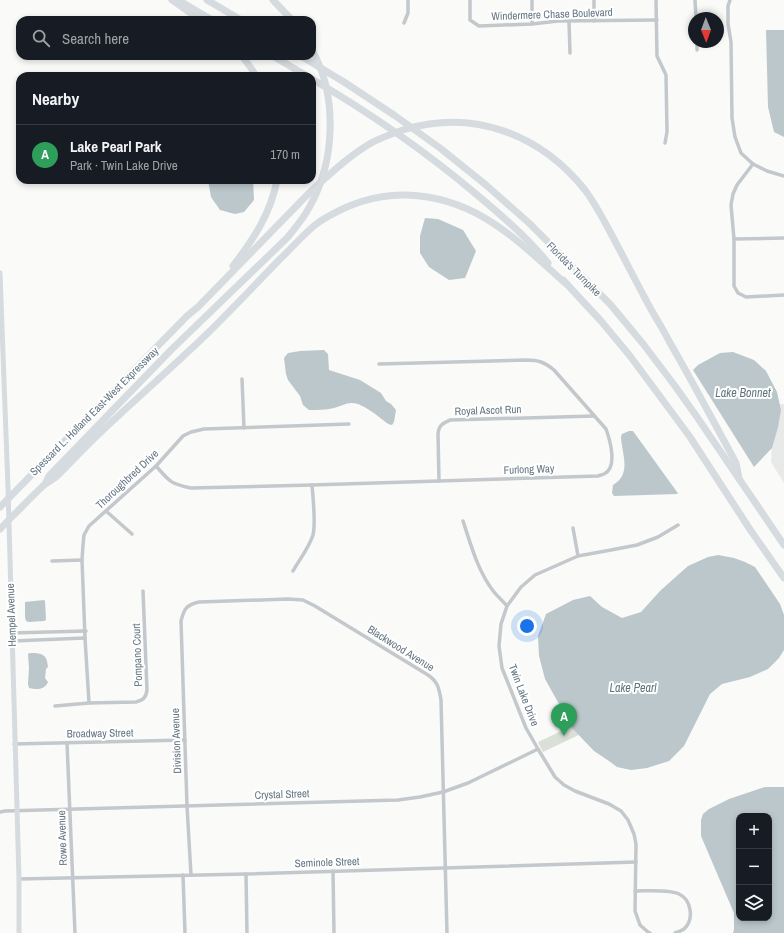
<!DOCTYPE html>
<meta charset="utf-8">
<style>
:root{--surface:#171b24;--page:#242831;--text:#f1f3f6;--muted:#9ea1a6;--line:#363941;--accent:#2563eb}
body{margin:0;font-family:"Archivo Narrow",sans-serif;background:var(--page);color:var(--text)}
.controls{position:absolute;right:12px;bottom:12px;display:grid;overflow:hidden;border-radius:8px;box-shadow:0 2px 6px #0003}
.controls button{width:36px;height:36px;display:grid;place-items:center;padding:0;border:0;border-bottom:1px solid var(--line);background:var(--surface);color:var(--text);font:20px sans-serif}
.compass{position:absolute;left:688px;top:12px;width:36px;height:36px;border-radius:50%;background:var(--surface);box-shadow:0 2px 6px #0003;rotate:179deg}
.you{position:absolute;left:527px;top:626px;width:14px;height:14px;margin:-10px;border:3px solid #fff;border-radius:50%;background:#1a73e8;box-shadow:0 0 0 6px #1a73e833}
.badge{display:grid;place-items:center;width:26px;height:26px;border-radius:50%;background:var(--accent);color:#fff;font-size:13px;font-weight:700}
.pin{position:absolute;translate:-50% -33px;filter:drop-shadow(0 1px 2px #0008)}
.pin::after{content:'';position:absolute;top:21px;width:14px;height:12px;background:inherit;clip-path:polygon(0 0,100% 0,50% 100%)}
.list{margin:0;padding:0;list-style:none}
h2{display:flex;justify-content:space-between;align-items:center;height:52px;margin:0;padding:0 16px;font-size:17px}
h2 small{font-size:13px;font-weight:400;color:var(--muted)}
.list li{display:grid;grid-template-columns:26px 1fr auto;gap:12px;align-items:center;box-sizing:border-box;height:60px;padding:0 16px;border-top:1px solid var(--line)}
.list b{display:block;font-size:15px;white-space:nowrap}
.list p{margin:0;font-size:13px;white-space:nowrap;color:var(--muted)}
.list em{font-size:13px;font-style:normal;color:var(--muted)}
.icon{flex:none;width:22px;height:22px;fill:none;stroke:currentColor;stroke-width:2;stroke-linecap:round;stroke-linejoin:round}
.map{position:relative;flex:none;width:784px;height:933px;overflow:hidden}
.search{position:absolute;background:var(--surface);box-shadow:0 2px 6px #0003;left:16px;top:16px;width:300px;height:44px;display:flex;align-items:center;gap:10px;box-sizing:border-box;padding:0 14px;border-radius:12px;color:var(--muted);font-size:15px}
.panel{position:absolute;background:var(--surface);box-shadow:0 2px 6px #0003;left:16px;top:72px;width:300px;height:112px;border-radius:12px}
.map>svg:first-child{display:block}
.built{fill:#e8e9e9}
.green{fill:#dadfd7}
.water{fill:#bbc7cb;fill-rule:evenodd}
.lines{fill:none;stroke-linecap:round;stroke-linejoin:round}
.street{stroke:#c3c8cc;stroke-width:3.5}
.secondary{stroke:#d6dbdf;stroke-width:5}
.highway{stroke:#d6dbdf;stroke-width:7}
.labels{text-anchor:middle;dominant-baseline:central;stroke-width:4;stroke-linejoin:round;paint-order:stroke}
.street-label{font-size:11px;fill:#657683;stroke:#fff}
.water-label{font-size:12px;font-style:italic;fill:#60757c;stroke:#fff}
</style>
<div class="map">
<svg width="784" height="933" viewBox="0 0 784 933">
<rect width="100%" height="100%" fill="#fafaf8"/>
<path class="built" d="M774,404H784V483L771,462Z"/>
<path class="green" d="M585,720L589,730L543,752L538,742Z"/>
<g class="water">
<path d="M766,30H784V137L774,132L768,107Z"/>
<path d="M208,180H253L254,200L244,212L235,214L220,210L211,197Z"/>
<path d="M425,218L438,219L463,230L476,251L465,278L449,280L429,267L420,253V236Z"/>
<path d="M324,350L328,354L329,370L360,380L381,393L386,401L391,404L396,410L394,422L392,425C386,424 384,420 379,417C373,412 365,407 358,404C347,401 343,406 334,408C326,410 317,410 309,410L303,405L300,396L288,380L286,374L284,358L288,353L300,351Z"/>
<path d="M733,352L754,360L766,371L777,392L781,410L778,427L772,448L754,467L693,370L698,365L720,353Z"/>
<path d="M629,431H633L677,492L678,493L677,494L614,496L612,493L613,485C632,474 622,455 621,437L622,434Z"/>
<path d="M718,555L734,558L745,562L755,567L780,604L784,615V650L779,658L768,669L750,677L722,684L710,694L684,746L669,761L647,768L631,770L617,767L609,761L594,751L573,729L545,679L539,656L538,636L546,614L573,600L590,596L602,607L622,618L641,612L660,591L688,566L708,557Z"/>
<path d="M44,600L45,601L46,620L44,621L29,622L26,621L25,617V602Z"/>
<path d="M30,653C42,653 47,654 48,667L46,669L45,678L48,682C45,690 36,690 29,688L28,684L29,668L28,654Z"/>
<path d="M765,787H784V933H733L734,929V913L701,836V820L703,814L709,809L729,799ZM739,816H769V918H739Z"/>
</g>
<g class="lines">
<g class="street">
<path d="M470,0V20L479,26L532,24L558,21L657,20"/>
<path d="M532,0V24"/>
<path d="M594,0V21"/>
<path d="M656,0L657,56L666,75L667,132L665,143"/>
<path d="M695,0L696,18"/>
<path d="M730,0L728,6V24L731,42L732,118L735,137L741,153L753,164L767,171L784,176"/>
<path d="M569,21L570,53"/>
<path d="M404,23L408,13V0"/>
<path d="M697,42V50"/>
<path d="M753,164L737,185L733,194L731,205L734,239V286L738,293L746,297L784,295"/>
<path d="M734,239L784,238"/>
<path d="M242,379L244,428"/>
<path d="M156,466C170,482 171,484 191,488L312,485L598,476C600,475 602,475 604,474C618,468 610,440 606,429L554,370C544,362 539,360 526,360L379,364"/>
<path d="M439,481L438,434C439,425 442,424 450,420L594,416"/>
<path d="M106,511L132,534"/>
<path d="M463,521C471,545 478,572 494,592C498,597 503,601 507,606"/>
<path d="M573,528L578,556"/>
<path d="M52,561L82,560"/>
<path d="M293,571C299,560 309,548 313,535C316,523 313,498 312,485"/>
<path d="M11,633L86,631"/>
<path d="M12,641L85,638"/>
<path d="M89,703L85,638L82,560L83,545L84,535L89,526L156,466L183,436L191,432L204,429L349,424"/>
<path d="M55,706L89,703L136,702C143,700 146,698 147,690L143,591"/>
<path d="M67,743L75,933"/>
<path d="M14,744L185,740"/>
<path d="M0,812L5,811L398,800L420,797L443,792L468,783L538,749"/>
<path d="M333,871L334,933"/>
<path d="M246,874L247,933"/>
<path d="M183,875L185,933"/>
<path d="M191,875L187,806L181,621C184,609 186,605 199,602L288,599L303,600L315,606L428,675C438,682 439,688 441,700L447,933"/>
<path d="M19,879L246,874L636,862"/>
<path d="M635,891C646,891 670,889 679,894C692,900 694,920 684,929C681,931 678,932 675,933"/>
<path d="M650,933L648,932L640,925L635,911L636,844L634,834L628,820L621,811L609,804L575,791L564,785L555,777L538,749L526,728L502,668L499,646L501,624L507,606L521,587L535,575L578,556L611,550L637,545L658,537L678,525"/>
</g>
<path class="secondary" d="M0,273L8,488L19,879V933"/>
<g class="highway">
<path d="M172,0L200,20"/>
<path d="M178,0L212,20"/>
<path d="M207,0L241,20"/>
<path d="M273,0L292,20"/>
<path d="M242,56L251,68L256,76"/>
<path d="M273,56L307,76"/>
<path d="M301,56L344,82L394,115L440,148L486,185L529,223L610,304L644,345L675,386L697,417L784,545"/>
<path d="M312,79C370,113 425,151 476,194C501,215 527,237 548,263"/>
<path d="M233,266C253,240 271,213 277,180"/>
<path d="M563,280L601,321L630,356L659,395L690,437L751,531L784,578"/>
<path d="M46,482L49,476L171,350L287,238C295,228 304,218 310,206C335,161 338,96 312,50"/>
<path d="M0,507L187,316L198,307L312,190C331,173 349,156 371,143C382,137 394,133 406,129C475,109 541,135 585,190C594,202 601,215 608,228C621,252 633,276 646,300C653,314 662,327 669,341C692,381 714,422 736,463L739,478"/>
<path d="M0,529C15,514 29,499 44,485C48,482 52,480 56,477C72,462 86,445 102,431C138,397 176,364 211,330C234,307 257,283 279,260C292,248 305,232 319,222C345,205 376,194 407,195C476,197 517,240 565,283"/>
</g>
</g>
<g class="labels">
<g class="street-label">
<text transform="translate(552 14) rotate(-2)">Windermere Chase Boulevard</text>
<text transform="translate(574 269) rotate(45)">Florida's Turnpike</text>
<text transform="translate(488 410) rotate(-2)">Royal Ascot Run</text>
<text transform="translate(94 411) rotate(-45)">Spessard L. Holland East-West Expressway</text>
<text transform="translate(529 469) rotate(-2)">Furlong Way</text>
<text transform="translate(127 479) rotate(-43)">Thoroughbred Drive</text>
<text transform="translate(11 615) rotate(-92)">Hempel Avenue</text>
<text transform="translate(401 648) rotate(32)">Blackwood Avenue</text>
<text transform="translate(137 655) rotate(-92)">Pompano Court</text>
<text transform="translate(524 695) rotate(69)">Twin Lake Drive</text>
<text transform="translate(100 733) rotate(-1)">Broadway Street</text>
<text transform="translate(176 741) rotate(-92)">Division Avenue</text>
<text transform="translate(282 794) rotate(-2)">Crystal Street</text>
<text transform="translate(62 838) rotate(-92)">Rowe Avenue</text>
<text transform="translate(327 862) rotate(-2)">Seminole Street</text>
</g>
<g class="water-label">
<text x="743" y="393">Lake Bonnet</text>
<text x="633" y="688">Lake Pearl</text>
</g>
</g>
</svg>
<div class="controls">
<button>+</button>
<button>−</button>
<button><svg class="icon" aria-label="layers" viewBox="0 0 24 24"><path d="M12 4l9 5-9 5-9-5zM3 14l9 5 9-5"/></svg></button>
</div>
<svg class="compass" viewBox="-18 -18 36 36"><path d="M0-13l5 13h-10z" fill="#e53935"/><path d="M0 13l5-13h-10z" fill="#9ea1a6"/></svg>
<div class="you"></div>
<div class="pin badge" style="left:564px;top:736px;background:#2e9e5b">A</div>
<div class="search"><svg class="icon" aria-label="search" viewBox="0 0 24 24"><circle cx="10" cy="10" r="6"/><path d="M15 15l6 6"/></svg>Search here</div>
<section class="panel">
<h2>Nearby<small></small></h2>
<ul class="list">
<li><span class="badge" style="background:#2e9e5b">A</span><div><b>Lake Pearl Park</b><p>Park · Twin Lake Drive</p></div><em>170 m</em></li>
</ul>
</section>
</div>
